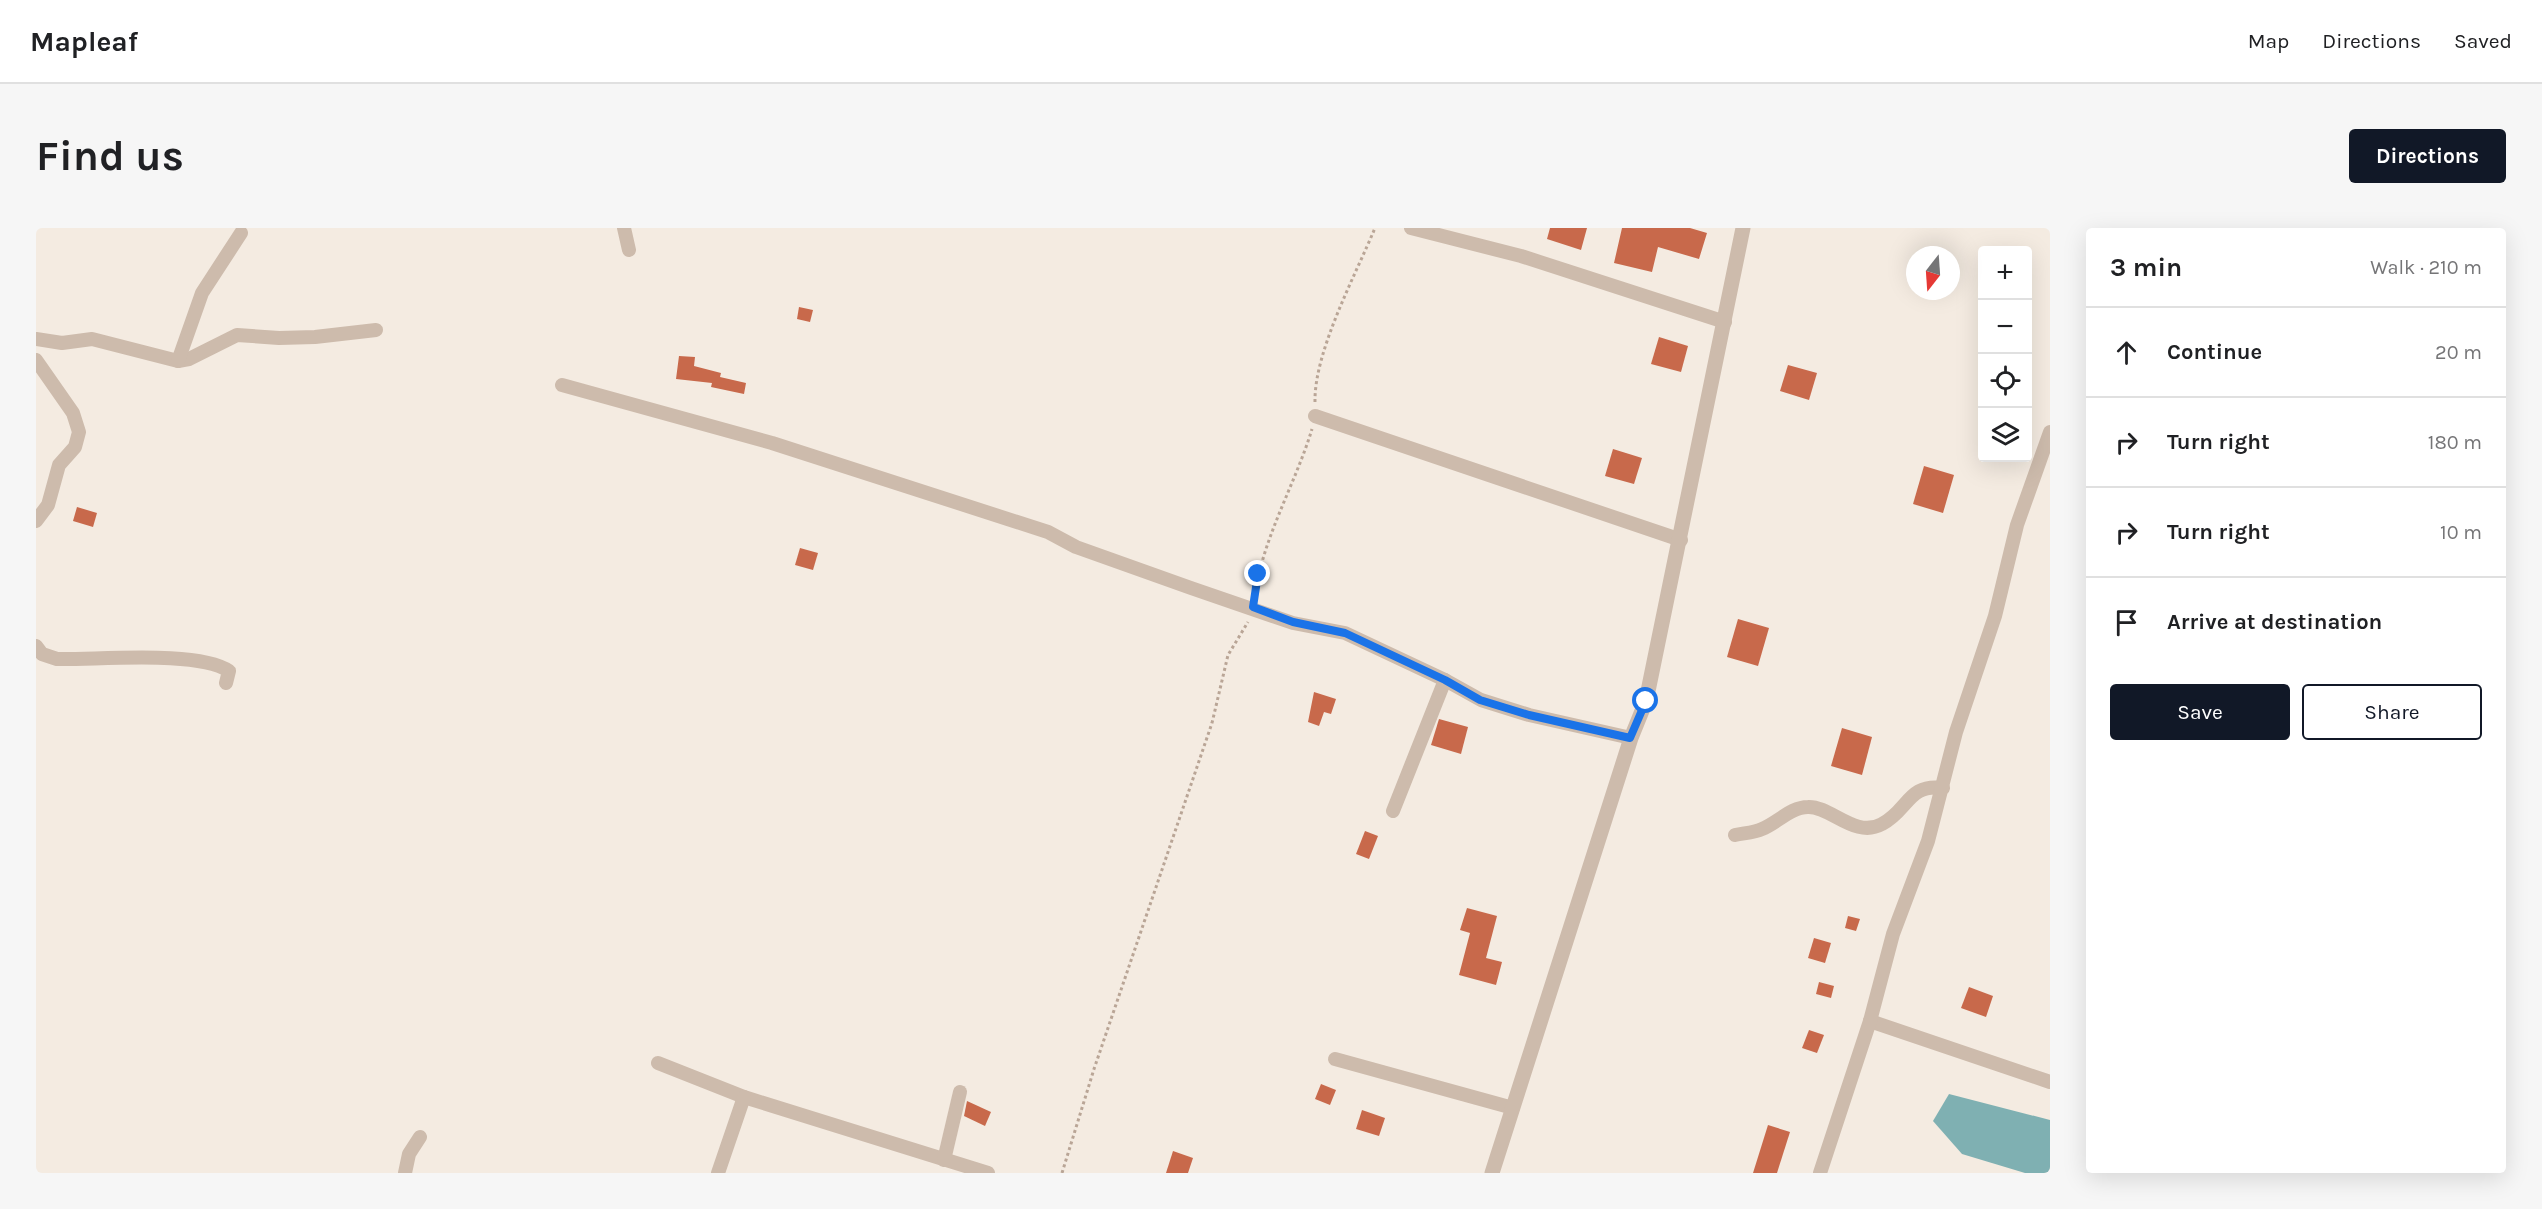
<!DOCTYPE html>
<meta charset="utf-8">
<style>
:root{--surface:#fff;--page:#f6f6f6;--text:#202124;--muted:#757577;--line:#e0e0e0;--accent:#111827}
body{margin:0;font-family:Karla,sans-serif;background:var(--page);color:var(--text)}
.controls{position:absolute;right:18px;top:18px;display:grid;overflow:hidden;border-radius:6px;box-shadow:0 6px 24px #0002}
.controls button{width:54px;height:54px;display:grid;place-items:center;padding:0;border:0;border-bottom:2px solid var(--line);background:var(--surface);color:var(--text);font:30px sans-serif}
.compass{position:absolute;left:1870px;top:18px;width:54px;height:54px;border-radius:50%;background:var(--surface);box-shadow:0 6px 24px #0002;rotate:197deg}
.stop{position:absolute;width:18px;height:18px;margin:-14px;border:4px solid #1a73e8;border-radius:50%;background:#fff}
.stop.end{background:#1a73e8;border-color:#fff;box-shadow:0 2px 6px #0008}
.list{margin:0;padding:0;list-style:none}
h2{display:flex;justify-content:space-between;align-items:center;height:78px;margin:0;padding:0 24px;font-size:26px}
h2 small{font-size:20px;font-weight:400;color:var(--muted)}
.list li{display:grid;grid-template-columns:39px 1fr auto;gap:18px;align-items:center;box-sizing:border-box;height:90px;padding:0 24px;border-top:2px solid var(--line)}
.list b{display:block;font-size:22px;white-space:nowrap}
.list em{font-size:20px;font-style:normal;color:var(--muted)}
.actions{display:flex;gap:12px;padding:18px 24px}
.actions a{flex:1;padding:14px 0;border:2px solid var(--accent);border-radius:6px;text-align:center;font-size:21px;color:var(--accent)}
.actions .main{background:var(--accent);color:#fff}
.icon{flex:none;width:33px;height:33px;fill:none;stroke:currentColor;stroke-width:2;stroke-linecap:round;stroke-linejoin:round}
.map{position:relative;flex:none;width:2014px;height:945px;overflow:hidden;border-radius:6px}
header{display:flex;align-items:center;gap:36px;box-sizing:border-box;height:84px;padding:0 30px;background:var(--surface);border-bottom:2px solid var(--line)}
header strong{font-size:28px}
nav{display:flex;gap:33px;margin-inline-start:auto;font-size:21px}
.intro{display:flex;align-items:center;justify-content:space-between;box-sizing:border-box;height:144px;padding:0 36px}
h1{margin:0;font-size:42px}
.button{padding:15px 27px;border-radius:6px;background:var(--accent);color:#fff;font-size:21px;font-weight:700}
main{display:flex;gap:36px;padding:0 36px}
aside{flex:1;background:var(--surface);border-radius:6px;box-shadow:0 6px 24px #0002}
.map>svg:first-child{display:block}
.water{fill:#7fb0b2}
.building{fill:#c8694b}
.lines{fill:none;stroke-linecap:round;stroke-linejoin:round}
.path{stroke:#b9a596;stroke-width:3;stroke-dasharray:3 3;stroke-linecap:butt}
.minor{stroke:#cdbbac;stroke-width:14}
.tertiary{stroke:#cdbbac;stroke-width:15}
.route{stroke:#1a73e8;stroke-width:8}
</style>
<header>
<strong>Mapleaf</strong>
<nav><a>Map</a><a>Directions</a><a>Saved</a></nav>
</header>
<div class="intro"><h1>Find us</h1><a class="button">Directions</a></div>
<main>
<div class="map">
<svg width="2014" height="945" viewBox="0 0 2014 945">
<rect width="100%" height="100%" fill="#f4ebe1"/>
<path class="water" d="M1913,866L2014,892V945H1989L1926,926L1897,893Z"/>
<g class="building">
<path d="M1514,0H1551L1545,22L1511,11Z"/>
<path d="M1586,0H1654L1671,5L1663,31L1622,19L1616,44L1578,35Z"/>
<path d="M763,79L777,82L774,94L761,91Z"/>
<path d="M1623,109L1652,118L1645,144L1615,136Z"/>
<path d="M643,128L659,129L658,138L685,145L684,149L710,155L708,166L675,159L676,155L640,151Z"/>
<path d="M1752,137L1781,145L1773,172L1744,163Z"/>
<path d="M1577,221L1606,230L1598,256L1569,248Z"/>
<path d="M1888,238L1918,247L1907,285L1877,276Z"/>
<path d="M41,279L61,285L57,299L37,293Z"/>
<path d="M764,320L782,325L777,342L759,337Z"/>
<path d="M1702,391L1733,400L1722,438L1691,429Z"/>
<path d="M1278,464L1300,471L1295,486L1288,484L1283,498L1272,494Z"/>
<path d="M1403,491L1432,499L1425,526L1395,517Z"/>
<path d="M1806,500L1836,509L1826,547L1795,538Z"/>
<path d="M1329,603L1342,608L1333,631L1320,626Z"/>
<path d="M1431,680L1461,688L1450,730L1466,734L1460,757L1423,747L1434,705L1424,702Z"/>
<path d="M1812,688L1824,691L1820,703L1809,700Z"/>
<path d="M1778,710L1795,715L1789,735L1772,730Z"/>
<path d="M1783,754L1798,758L1795,770L1780,766Z"/>
<path d="M1933,759L1957,768L1950,789L1925,780Z"/>
<path d="M1773,802L1788,807L1781,825L1766,820Z"/>
<path d="M1285,856L1300,862L1294,877L1279,871Z"/>
<path d="M931,873L955,884L949,898L928,888Z"/>
<path d="M1326,882L1349,890L1343,908L1320,901Z"/>
<path d="M1732,897L1754,904L1741,945H1717Z"/>
<path d="M1137,923L1157,930L1152,945H1130Z"/>
</g>
<g class="lines">
<g class="path">
<path d="M1279,174C1278,124 1319,48 1339,0"/>
<path d="M1219,367C1227,309 1259,257 1276,201"/>
<path d="M1026,945L1058,841L1176,495L1192,427L1212,394"/>
</g>
<g class="minor">
<path d="M588,0L593,22"/>
<path d="M1375,0L1485,28L1689,94"/>
<path d="M0,111L26,115L56,111L142,133L153,131L201,107L243,110L279,109L340,102"/>
<path d="M0,132L37,185L43,204L39,219L23,237L12,277L0,293"/>
<path d="M142,133L166,65L205,5"/>
<path d="M526,157L736,215L1012,304L1040,319L1155,360L1257,395L1309,405L1409,452L1445,472L1493,487L1595,510"/>
<path d="M1279,188L1645,312"/>
<path d="M0,418L6,426L21,431C61,432 162,422 193,443L190,455"/>
<path d="M1357,583L1409,452"/>
<path d="M1699,607C1708,605 1718,605 1726,601C1741,595 1755,579 1772,579C1795,578 1819,611 1846,596C1872,583 1872,555 1907,560"/>
<path d="M1834,793L2014,854"/>
<path d="M1299,831L1477,880"/>
<path d="M622,835L708,869L952,945"/>
<path d="M908,932L924,864"/>
<path d="M369,945L373,926L384,909"/>
<path d="M682,945L708,869"/>
<path d="M1784,945L1834,793L1857,706L1892,613L1920,504L1959,388L1981,297L2014,204"/>
</g>
<path class="tertiary" d="M1456,945L1595,510L1610,473L1707,0"/>
</g>
<g class="lines">
<path class="route" d="M1222,346L1217,379L1257,394L1309,405L1409,452L1444,472L1493,487L1594,510L1610,473"/>
</g>
</svg>
<div class="controls">
<button>+</button>
<button>−</button>
<button><svg class="icon" aria-label="locate" viewBox="0 0 24 24"><circle cx="12" cy="12" r="6"/><path d="M12 2v4M12 18v4M2 12h4M18 12h4"/></svg></button>
<button><svg class="icon" aria-label="layers" viewBox="0 0 24 24"><path d="M12 4l9 5-9 5-9-5zM3 14l9 5 9-5"/></svg></button>
</div>
<svg class="compass" viewBox="-18 -18 36 36"><path d="M0-13l5 13h-10z" fill="#e53935"/><path d="M0 13l5-13h-10z" fill="#757577"/></svg>
<div class="stop" style="left:1610px;top:473px"></div>
<div class="stop end" style="left:1222px;top:346px"></div>
</div>
<aside>
<h2>3 min<small>Walk · 210 m</small></h2>
<ul class="list">
<li><svg class="icon" aria-label="ahead" viewBox="0 0 24 24"><path d="M12 20V5M6 11l6-6 6 6"/></svg><div><b>Continue</b></div><em>20 m</em></li>
<li><svg class="icon" aria-label="right" viewBox="0 0 24 24"><path d="M7 20v-9h11M14 6l5 5-5 5"/></svg><div><b>Turn right</b></div><em>180 m</em></li>
<li><svg class="icon" aria-label="right" viewBox="0 0 24 24"><path d="M7 20v-9h11M14 6l5 5-5 5"/></svg><div><b>Turn right</b></div><em>10 m</em></li>
<li><svg class="icon" aria-label="arrive" viewBox="0 0 24 24"><path d="M6 21V4h12l-3 4 3 4H6"/></svg><div><b>Arrive at destination</b></div></li>
</ul>
<div class="actions"><a class="main">Save</a><a>Share</a></div>
</aside>
</main>
